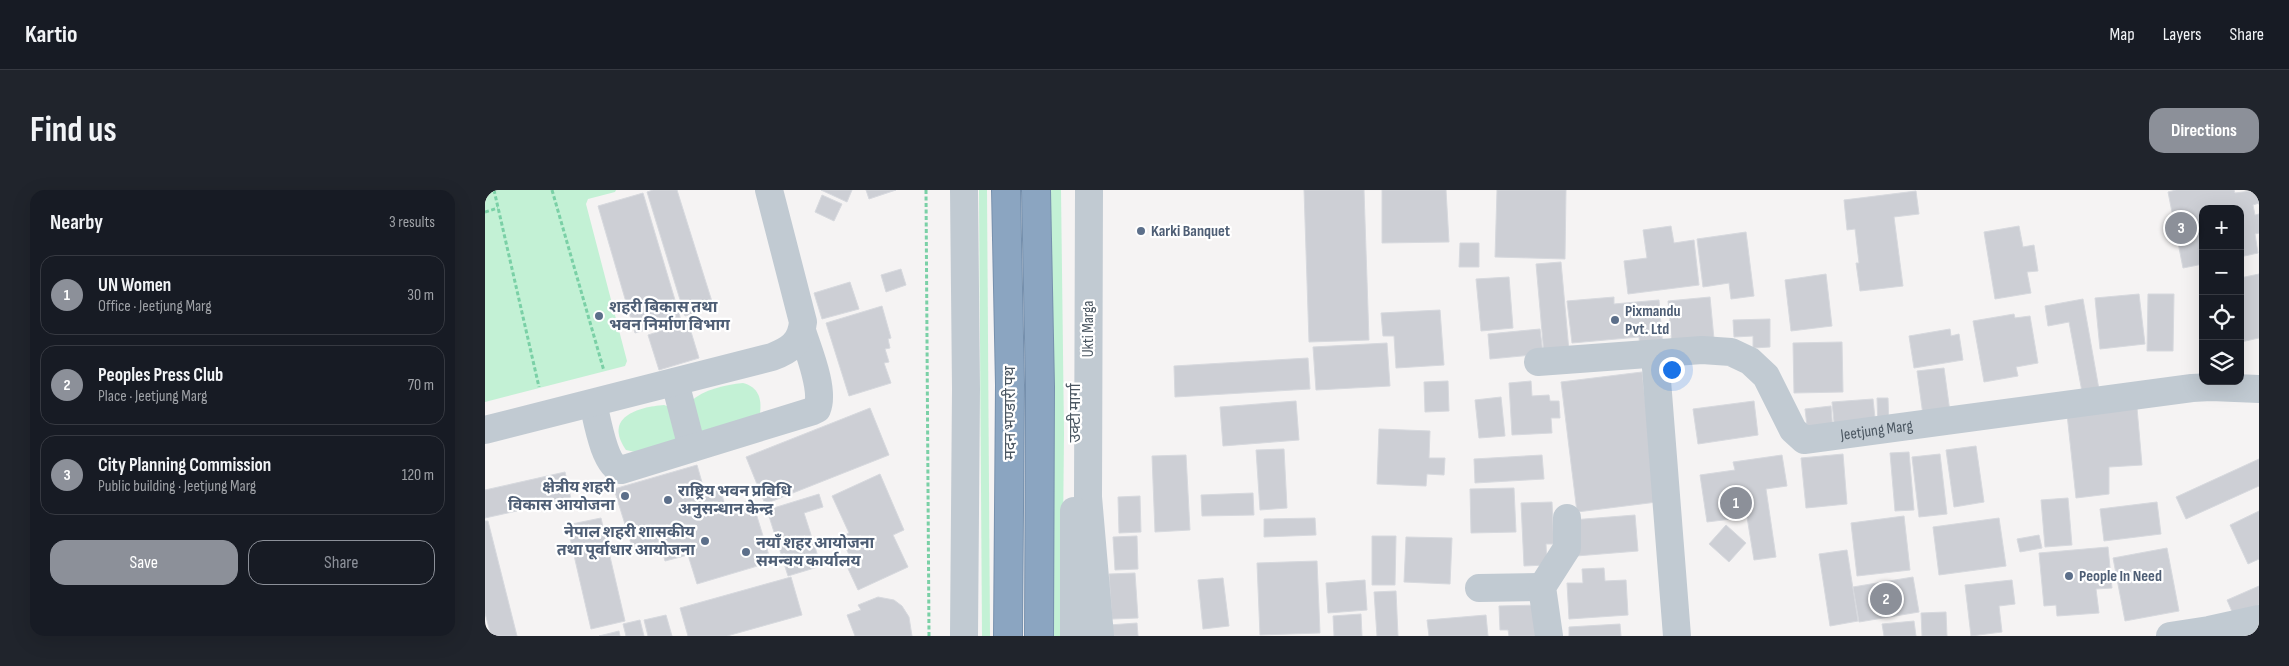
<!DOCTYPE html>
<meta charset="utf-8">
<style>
:root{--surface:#171b24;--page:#20242c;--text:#f1f3f6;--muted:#9ea1a6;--line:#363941;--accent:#8c9099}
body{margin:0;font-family:"Sofia Sans Condensed","Noto Sans Devanagari",sans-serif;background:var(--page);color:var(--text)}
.controls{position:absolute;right:15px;top:15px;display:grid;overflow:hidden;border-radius:10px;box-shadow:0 5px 20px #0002}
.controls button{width:45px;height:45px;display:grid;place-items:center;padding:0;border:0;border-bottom:1px solid var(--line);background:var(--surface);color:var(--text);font:25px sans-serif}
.you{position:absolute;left:1186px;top:179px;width:18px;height:18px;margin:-12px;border:4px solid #fff;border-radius:50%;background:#1a73e8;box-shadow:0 0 0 8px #1a73e833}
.badge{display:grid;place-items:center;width:32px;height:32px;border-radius:50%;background:var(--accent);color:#fff;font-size:16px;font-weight:700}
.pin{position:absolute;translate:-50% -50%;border:2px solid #fff;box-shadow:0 1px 5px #0006}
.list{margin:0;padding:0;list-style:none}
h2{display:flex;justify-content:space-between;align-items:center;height:65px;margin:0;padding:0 20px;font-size:21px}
h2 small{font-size:16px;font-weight:400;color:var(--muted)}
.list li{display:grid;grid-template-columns:32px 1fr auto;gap:15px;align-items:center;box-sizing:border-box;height:80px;margin:0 10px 10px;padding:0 10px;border:1px solid var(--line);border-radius:15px}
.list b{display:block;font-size:19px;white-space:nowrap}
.list p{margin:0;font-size:16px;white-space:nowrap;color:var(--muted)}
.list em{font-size:16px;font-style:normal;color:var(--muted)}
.actions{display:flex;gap:10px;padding:15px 20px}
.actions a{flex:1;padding:11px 0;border:1px solid var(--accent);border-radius:15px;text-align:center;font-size:18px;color:var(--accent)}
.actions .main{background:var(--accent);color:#fff}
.icon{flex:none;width:28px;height:28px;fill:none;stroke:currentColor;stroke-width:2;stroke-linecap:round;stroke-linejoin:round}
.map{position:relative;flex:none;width:1774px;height:446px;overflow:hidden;border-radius:15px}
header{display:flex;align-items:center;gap:30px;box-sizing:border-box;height:70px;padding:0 25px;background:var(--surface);border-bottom:1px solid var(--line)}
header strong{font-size:24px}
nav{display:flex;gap:28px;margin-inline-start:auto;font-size:18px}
.intro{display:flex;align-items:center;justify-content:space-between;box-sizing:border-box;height:120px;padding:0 30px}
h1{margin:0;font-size:35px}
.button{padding:12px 22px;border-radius:15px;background:var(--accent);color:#fff;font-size:18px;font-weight:700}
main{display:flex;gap:30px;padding:0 30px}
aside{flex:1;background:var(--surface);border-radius:15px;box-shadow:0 5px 20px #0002}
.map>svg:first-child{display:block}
.green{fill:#c3f1d5}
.building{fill:#cdcfd5;stroke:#d7d9de}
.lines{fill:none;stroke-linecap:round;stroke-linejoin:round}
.highway-casing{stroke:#7690ad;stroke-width:30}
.path{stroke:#7ad0a6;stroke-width:3;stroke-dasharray:4 2.5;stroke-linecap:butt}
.minor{stroke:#c1cad2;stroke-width:28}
.highway{stroke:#8ba5c1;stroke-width:28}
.service-dot{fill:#5c6f8a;stroke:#fff;stroke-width:2}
.labels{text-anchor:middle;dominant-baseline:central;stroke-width:4.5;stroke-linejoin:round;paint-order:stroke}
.service-label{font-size:16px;font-weight:bold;fill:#4e5e75;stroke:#fff;text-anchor:start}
.street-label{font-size:16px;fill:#4a5661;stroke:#fff}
</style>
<header>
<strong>Kartio</strong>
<nav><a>Map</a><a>Layers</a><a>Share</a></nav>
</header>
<div class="intro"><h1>Find us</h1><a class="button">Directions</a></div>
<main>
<aside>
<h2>Nearby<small>3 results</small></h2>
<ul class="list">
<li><span class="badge">1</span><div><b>UN Women</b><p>Office · Jeetjung Marg</p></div><em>30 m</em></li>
<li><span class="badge">2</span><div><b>Peoples Press Club</b><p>Place · Jeetjung Marg</p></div><em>70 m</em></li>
<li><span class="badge">3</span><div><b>City Planning Commission</b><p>Public building · Jeetjung Marg</p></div><em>120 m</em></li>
</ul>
<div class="actions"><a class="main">Save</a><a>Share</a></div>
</aside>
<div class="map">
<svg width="1774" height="446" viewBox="0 0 1774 446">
<rect width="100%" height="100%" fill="#f5f3f3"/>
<g class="green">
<path d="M0,0H131L130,2L103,9L101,14L142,171L140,176L0,212Z"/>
<path d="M494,0H502L505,446H497Z"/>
<path d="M564,0H576L579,243L577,446H565Z"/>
<path d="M258,193C273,197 277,208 275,223L222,242L212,240L205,212C219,199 240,195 258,193Z"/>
<path d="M179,215L188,218L196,238L189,252L150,262L141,260C118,227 153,217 179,215Z"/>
</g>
<g class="building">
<path d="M168,0H192L229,118L200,126L162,2Z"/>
<path d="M336,0H367L362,12Z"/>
<path d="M381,0H411L384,9Z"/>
<path d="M819,0H879L884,150L824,152Z"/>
<path d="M897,0H961L964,52L897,53Z"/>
<path d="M1012,0H1081L1080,69L1010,67Z"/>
<path d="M1691,0H1749L1750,3L1773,0L1774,13L1768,15L1770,25L1774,24V43L1770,44L1773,63L1755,67V19H1718V74L1698,78L1683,2Z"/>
<path d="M1431,1L1434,24L1409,27L1418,96L1375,101L1371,73H1374L1370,39L1362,40L1359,10Z"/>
<path d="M158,3L196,130L150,143L113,16Z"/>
<path d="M337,5L357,14L349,31L330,22Z"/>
<path d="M1186,36L1189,53L1209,50L1214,95L1143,104L1139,71L1162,68L1158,40Z"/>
<path d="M1534,36L1538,57L1549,55L1553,81L1542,82L1546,103L1510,109L1499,42Z"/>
<path d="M1261,42L1269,106L1246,109L1244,93L1218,97L1212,49Z"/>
<path d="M975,53H994V77H974Z"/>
<path d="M1076,72L1084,161L1059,164L1051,74Z"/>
<path d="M416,79L421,95L401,102L396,85Z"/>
<path d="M1341,84L1347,136L1306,141L1300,90Z"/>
<path d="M1774,84V148L1756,152L1755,88Z"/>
<path d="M1024,87L1028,138L996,141L991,89Z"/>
<path d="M365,92L374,119L337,129L329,103Z"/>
<path d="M1654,104L1660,154L1615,159L1610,108Z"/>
<path d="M1663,104H1689L1688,161H1662Z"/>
<path d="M1129,107V114L1174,110L1178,158L1155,160L1154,147L1087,153L1082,111Z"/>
<path d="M1225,107L1229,149L1187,154L1183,111Z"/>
<path d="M1598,109L1615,205L1598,207L1584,132L1563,136L1560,116Z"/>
<path d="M397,116L406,148L403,149L405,158L400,159L404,172L399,173L406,193L364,206L341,133Z"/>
<path d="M955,120L959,175L911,178L909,146H898L896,123Z"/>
<path d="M1529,124L1530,128L1545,126L1553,173L1531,177L1533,186L1499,192L1488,131Z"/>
<path d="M1285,129V157L1268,158V146L1249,147L1248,130Z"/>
<path d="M203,132L214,168L174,180L163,145Z"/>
<path d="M1055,139L1058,164L1005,169L1003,144Z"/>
<path d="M1465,139L1466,146L1474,144L1478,170L1429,178L1424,146Z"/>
<path d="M1357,152L1358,202L1309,203L1308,153Z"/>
<path d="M902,153L905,196L831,200L828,157Z"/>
<path d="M823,168L825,199L690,207L689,176Z"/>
<path d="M1459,178L1465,222L1438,225L1432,181Z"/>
<path d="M1157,182L1172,312L1092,322L1076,192Z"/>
<path d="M963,191L964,221L940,222L939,192Z"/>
<path d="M1046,191L1047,206L1064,205L1065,211H1074L1075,228H1066L1067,243L1027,245L1024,193Z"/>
<path d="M1016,207L1020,246L994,248L990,210Z"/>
<path d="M1392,208H1403L1404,237H1393Z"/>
<path d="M1388,209L1391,238L1350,242L1347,212Z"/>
<path d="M811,211L814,250L738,256L735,217Z"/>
<path d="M1269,211L1273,245L1213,254L1208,219Z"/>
<path d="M1346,216L1348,242L1323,244L1320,219Z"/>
<path d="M385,218L404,265L280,314L261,267Z"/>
<path d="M1652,218L1657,275L1624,277V304L1591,308L1582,224Z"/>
<path d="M894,239L945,241L944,268H960L959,285L942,284L941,296L892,294Z"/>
<path d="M1491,256L1499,312L1469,317L1461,260Z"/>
<path d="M799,259L802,318L775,320L771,260Z"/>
<path d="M1424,262L1429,320L1410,321L1405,263Z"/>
<path d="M1358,264L1362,314L1321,318L1316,268Z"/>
<path d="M1455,264L1462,324L1434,327L1427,267Z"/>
<path d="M701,265L705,340L670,342L667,266Z"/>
<path d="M1057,265L1059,289L990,293L989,269Z"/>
<path d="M1297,265L1302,296L1281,299L1291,367L1269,370L1262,327L1222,332L1215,285L1250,280L1248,272Z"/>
<path d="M1774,269V296L1701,329L1691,307Z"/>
<path d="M212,275L220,303L235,299L241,318L267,310L286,372L212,394L203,365L180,371L175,352L148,360L129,299Z"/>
<path d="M80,282L86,309L0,328V300Z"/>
<path d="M395,284L419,340L408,345L423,377L373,400L359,370L365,367L356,347L364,343L347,306Z"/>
<path d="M1029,298L1031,342L986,343L985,299Z"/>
<path d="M768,303L769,325L717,326L716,305Z"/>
<path d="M334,304L338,317L319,323L336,376L303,386L282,320Z"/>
<path d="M655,306L656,342L634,343L633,307Z"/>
<path d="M1583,308L1587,355L1560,357L1556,310Z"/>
<path d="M1067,312L1069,354H1061L1062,375L1039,376L1036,313Z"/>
<path d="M1672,312L1676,344L1619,351L1615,319Z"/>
<path d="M1774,321V369L1763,374L1745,335Z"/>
<path d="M1150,325L1153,361L1091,366L1087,330Z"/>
<path d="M1419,326L1425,380L1372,386L1366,333Z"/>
<path d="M116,328L140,431L106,439L82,335Z"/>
<path d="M830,328L831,345L779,347V329Z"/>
<path d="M1514,328L1521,376L1454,385L1448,337Z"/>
<path d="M0,331H3L32,446H6L0,423Z"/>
<path d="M1241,335L1261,353L1244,372L1224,354Z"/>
<path d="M1554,345L1557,358L1535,362L1532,349Z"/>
<path d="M652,346L653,379L630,380L628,347Z"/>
<path d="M887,346H911L910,395H887Z"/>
<path d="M921,347L967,348L965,394L919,392Z"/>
<path d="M1623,357L1627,398L1611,399L1614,423L1572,426L1571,415L1559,416L1554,363Z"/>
<path d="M1682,358L1694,421L1640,431L1628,368Z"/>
<path d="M1362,360L1373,431L1345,436L1334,364Z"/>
<path d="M832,371L835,443L775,445L772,373Z"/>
<path d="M1119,378L1120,391L1141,390L1143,425L1084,429L1082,393H1098L1097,379Z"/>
<path d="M650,383L653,428L627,429L624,384Z"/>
<path d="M306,387L317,425L242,446H203L195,418Z"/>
<path d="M1428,387L1434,422L1374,432L1368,397Z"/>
<path d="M738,388L744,436L718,439L713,390Z"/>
<path d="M880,390L882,420L843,423L841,393Z"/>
<path d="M1527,390L1530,414L1514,416L1517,442L1486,446L1480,395Z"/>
<path d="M1774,396V415L1749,426L1742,410Z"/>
<path d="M911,401L913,446H892L889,402Z"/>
<path d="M393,407L409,410L417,416L424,427L427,446H370L362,425L376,420L373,415Z"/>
<path d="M1055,415L1056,446H1024L1023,440H1015L1014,416Z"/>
<path d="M1461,422L1462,446H1437L1436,423Z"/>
<path d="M876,424L877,446H849L848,426Z"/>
<path d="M181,425L187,446H163L159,430Z"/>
<path d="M1001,425L1003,446H944L942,430Z"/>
<path d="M155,430L159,446H141L138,434Z"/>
<path d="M1429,431L1431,446H1399L1397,434Z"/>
<path d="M652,433L653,446H625L624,435Z"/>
<path d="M1135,434L1136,446H1084V437Z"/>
<path d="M134,441L135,446H114Z"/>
</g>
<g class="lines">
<g class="highway-casing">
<g id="highway">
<path d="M521,0L525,195L523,446"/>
<path d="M551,0L555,197L554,446"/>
</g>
</g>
<g class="path">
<path d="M9,0L54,197"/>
<path d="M67,0L119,181"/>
<path d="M441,0L444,446"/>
<path d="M0,22L13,18"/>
</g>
<g class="minor">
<path d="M479,0L481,199L479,446"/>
<path d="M604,0L603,307L615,446"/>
<path d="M1170,165L1192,446"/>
<path id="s1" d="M1053,172L1217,160L1246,162L1265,171L1281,186L1308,240L1319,250L1707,198L1726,197L1774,199"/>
<path d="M190,192L207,258"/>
<path d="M108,213C112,229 119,275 136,280L328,221L332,219C340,200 323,160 317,141"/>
<path d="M0,240L287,167C305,160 316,153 318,132L284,0"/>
<path d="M994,398L1057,397"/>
<path d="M589,446V321"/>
<path d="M1064,446L1057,397L1082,358V328"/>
<path d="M1685,446L1724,440L1774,429"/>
</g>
<use href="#highway" class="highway"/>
</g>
<g class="service-dot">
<circle cx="656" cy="41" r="5"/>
<circle cx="114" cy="126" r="5"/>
<circle cx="1130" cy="130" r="5"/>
<circle cx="140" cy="306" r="5"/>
<circle cx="183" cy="310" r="5"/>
<circle cx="220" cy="351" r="5"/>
<circle cx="261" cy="362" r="5"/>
<circle cx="1584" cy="386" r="5"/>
</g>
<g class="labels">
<g class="service-label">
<text x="666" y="41">Karki Banquet</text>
<text x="124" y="117">शहरी बिकास तथा<tspan x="124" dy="18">भवन निर्माण विभाग</tspan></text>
<text x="1140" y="121">Pixmandu<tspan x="1140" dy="18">Pvt. Ltd</tspan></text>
<text x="130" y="297" text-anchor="end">क्षेत्रीय शहरी<tspan x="130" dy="18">विकास आयोजना</tspan></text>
<text x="193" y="301">राष्ट्रिय भवन प्रविधि<tspan x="193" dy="18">अनुसन्धान केन्द्र</tspan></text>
<text x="210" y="342" text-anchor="end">नेपाल शहरी शासकीय<tspan x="210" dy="18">तथा पूर्वाधार आयोजना</tspan></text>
<text x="271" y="353">नयाँ शहर आयोजना<tspan x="271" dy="18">समन्वय कार्यालय</tspan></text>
<text x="1594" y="386">People In Need</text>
</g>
<g class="street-label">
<text transform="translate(603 139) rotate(-90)">Ukti Marga</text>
<text transform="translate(525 223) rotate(-90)">मदन भण्डारी पथ</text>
<text transform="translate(590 223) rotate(-90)">उक्टी मार्गा</text>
<text stroke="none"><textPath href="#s1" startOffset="385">Jeetjung Marg</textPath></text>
</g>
</g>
</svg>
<div class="controls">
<button>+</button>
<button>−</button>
<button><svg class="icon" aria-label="locate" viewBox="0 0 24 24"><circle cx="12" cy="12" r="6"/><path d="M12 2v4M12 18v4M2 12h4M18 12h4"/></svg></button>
<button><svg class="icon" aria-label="layers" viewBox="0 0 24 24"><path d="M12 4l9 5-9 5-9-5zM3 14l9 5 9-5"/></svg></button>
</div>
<div class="you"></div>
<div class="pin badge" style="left:1251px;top:313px">1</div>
<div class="pin badge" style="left:1401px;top:409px">2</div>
<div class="pin badge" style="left:1696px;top:38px">3</div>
</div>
</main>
